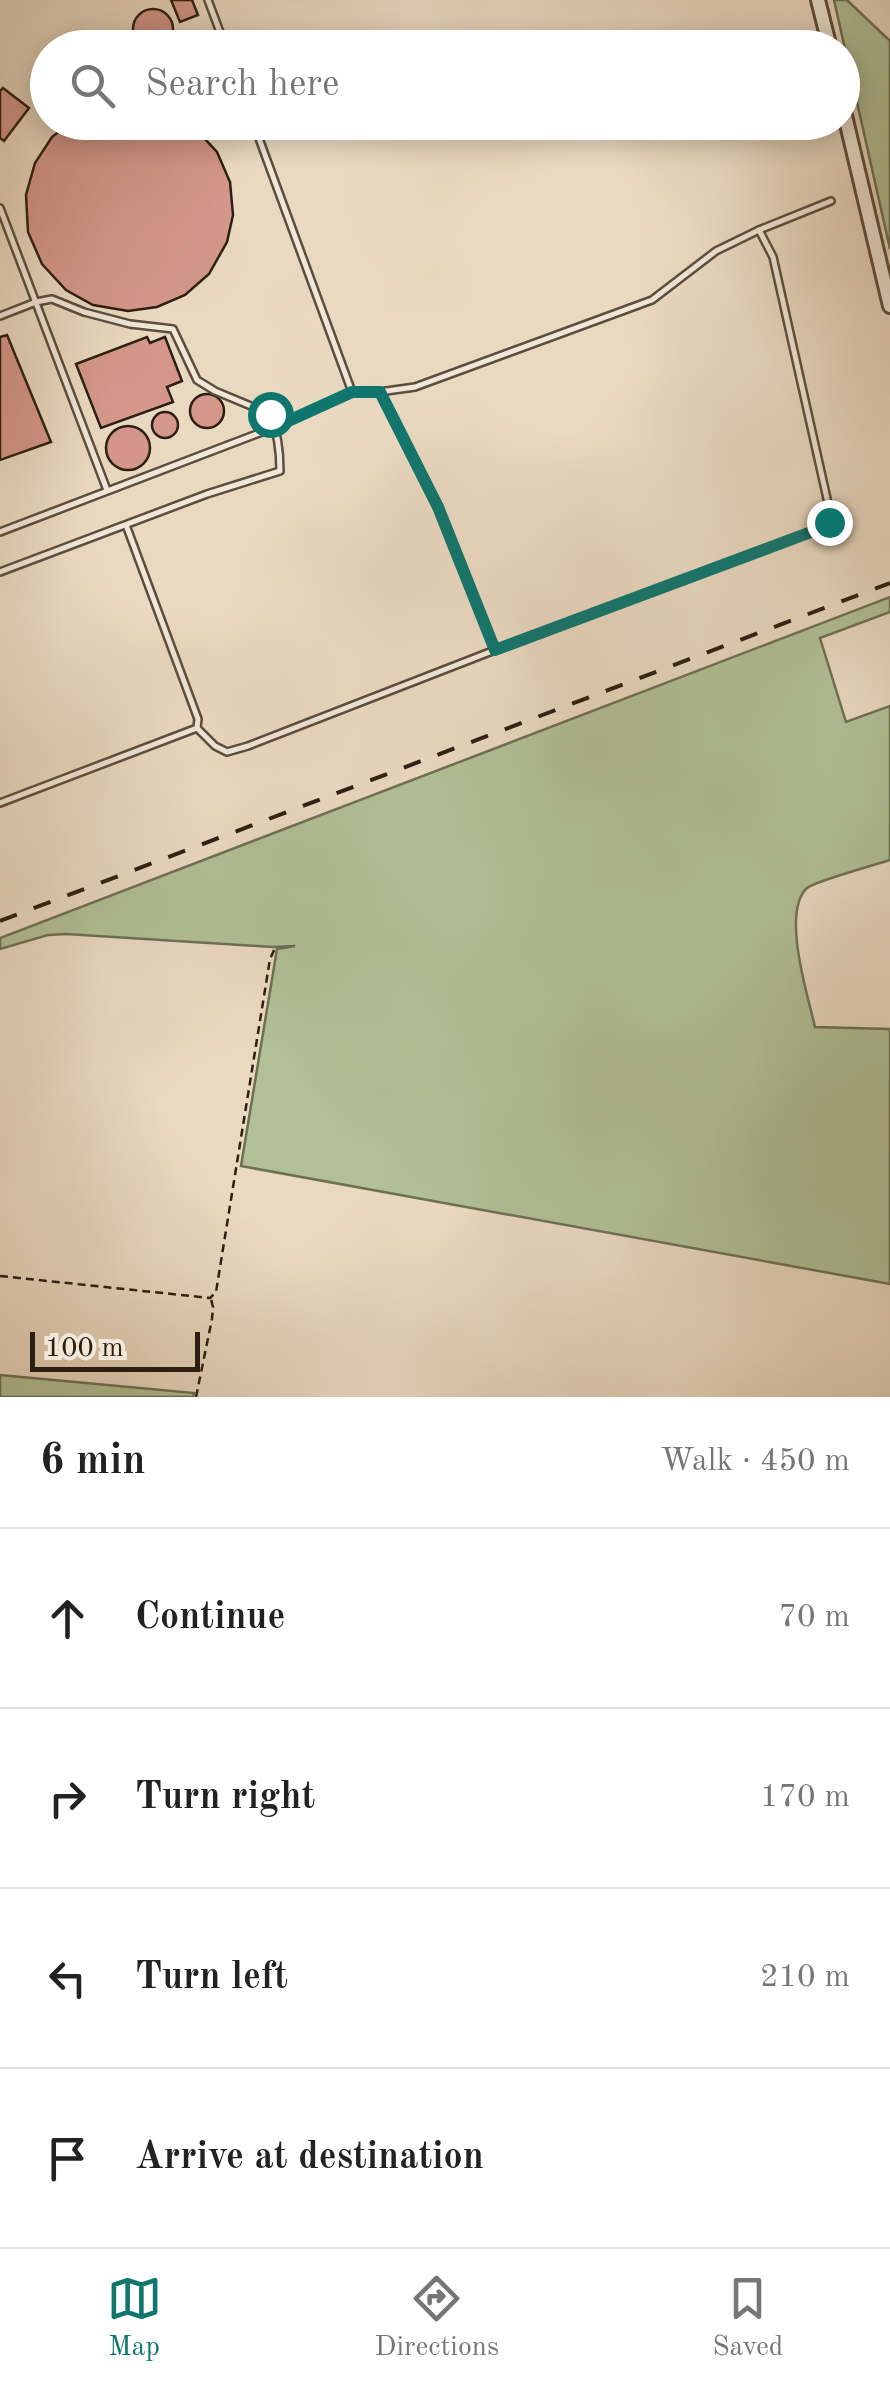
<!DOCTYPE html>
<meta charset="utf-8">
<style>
:root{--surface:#fff;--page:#f6f6f6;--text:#222;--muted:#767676;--line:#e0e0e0;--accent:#0f766e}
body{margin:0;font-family:"Old Standard TT",serif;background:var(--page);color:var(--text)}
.scale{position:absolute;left:30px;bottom:25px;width:170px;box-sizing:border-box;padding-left:10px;border:5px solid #2c1f11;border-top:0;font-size:28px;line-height:35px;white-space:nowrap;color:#2c1f11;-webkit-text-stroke:8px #f1e6d7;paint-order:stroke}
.stop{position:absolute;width:30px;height:30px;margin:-22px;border:8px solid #0f766e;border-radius:50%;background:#fff}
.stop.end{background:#0f766e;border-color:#fff;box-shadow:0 2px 10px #0008}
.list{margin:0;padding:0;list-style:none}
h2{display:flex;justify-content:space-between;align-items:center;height:130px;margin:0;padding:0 40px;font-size:42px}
h2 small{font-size:32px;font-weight:400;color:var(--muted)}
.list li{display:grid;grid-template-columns:65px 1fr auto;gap:30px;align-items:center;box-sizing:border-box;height:180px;padding:0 40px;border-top:2px solid var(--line)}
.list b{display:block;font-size:38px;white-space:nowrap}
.list em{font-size:32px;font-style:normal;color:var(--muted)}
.icon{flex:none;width:55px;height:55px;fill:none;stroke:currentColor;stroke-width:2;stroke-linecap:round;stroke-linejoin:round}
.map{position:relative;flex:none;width:890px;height:1397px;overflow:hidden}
.search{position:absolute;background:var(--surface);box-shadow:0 5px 25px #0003;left:30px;right:30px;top:30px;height:110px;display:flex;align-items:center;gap:25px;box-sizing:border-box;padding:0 35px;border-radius:55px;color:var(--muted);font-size:38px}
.sheet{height:850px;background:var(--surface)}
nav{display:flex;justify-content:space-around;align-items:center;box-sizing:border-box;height:140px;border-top:2px solid var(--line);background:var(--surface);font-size:28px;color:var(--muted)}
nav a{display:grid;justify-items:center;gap:5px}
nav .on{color:var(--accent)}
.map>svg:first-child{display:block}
.green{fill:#b1c097;stroke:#6e7054;stroke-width:2.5}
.building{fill:#d4978a;stroke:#2c1f11;stroke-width:2.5}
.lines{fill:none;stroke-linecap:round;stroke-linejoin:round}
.service-casing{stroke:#5c4e3d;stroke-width:10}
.tertiary-casing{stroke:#5c4e3d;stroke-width:18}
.path{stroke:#2c1f11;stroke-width:2.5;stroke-dasharray:8 5;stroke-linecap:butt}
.service{stroke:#f1e6d7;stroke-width:5}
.tertiary{stroke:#f1e6d7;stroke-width:12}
.rail{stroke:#2c1f11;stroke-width:4;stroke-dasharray:18 18;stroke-linecap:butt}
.route{stroke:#0f766e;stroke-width:12}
</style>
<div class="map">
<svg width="890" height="1397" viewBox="0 0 890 1397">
<rect width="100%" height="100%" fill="#ead9c1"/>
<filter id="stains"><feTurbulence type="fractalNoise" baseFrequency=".002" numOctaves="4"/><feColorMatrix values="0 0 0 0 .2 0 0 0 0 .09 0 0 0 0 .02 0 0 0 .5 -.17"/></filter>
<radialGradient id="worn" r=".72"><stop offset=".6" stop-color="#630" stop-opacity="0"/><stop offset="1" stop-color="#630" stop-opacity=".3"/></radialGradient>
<g class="green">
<path d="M834,0H847L890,41V249Z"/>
<path d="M890,597V612L820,638L846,722L890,706V860C875,865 816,881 807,888C781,912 808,996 815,1027L890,1029V1284L241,1166L277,949L295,946L273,947L66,934L48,935L0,949V938Z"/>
<path d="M0,1375L194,1393L193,1397H0Z"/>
</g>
<g class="building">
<path d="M171,0H192L198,15L180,22Z"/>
<circle cx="153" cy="29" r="20"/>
<path d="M3,88L29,108L4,141L0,138V91Z"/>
<path d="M71,122H189L217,152L230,182L233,215L227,242L209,274L185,295L157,307L128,311L93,305L66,290L42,264L28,232L26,195L35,163L52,137Z"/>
<path d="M7,335L51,442L0,460V337Z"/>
<path d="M147,337L150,343L165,337L182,381L167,387L173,402L101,428L76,364Z"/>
<circle cx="207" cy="411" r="17"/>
<circle cx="165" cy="425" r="13"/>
<circle cx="128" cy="448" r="22"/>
</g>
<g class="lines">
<g class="service-casing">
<g id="service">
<path d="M208,0L226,48"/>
<path d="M253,122L352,392"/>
<path d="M0,208L107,490"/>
<path d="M0,316L36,302L52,299L84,312L130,324L173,329L197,380L215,391L270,414C278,433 280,451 280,471L207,494L0,572"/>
<path d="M380,393L438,507L495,650"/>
<path d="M0,532L275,427L352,392H379L415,387L652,300L716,251L759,230L831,201"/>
<path d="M197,728L215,746L227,752L248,746L495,650L819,529L829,522L830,512L773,257L759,230"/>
<path d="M0,803L197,728L198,719L126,525"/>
</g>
</g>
<g class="tertiary-casing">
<g id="tertiary">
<path d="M818,0L830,48"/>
<path d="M842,103L890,306"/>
</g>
</g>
<g class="path">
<path d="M0,1276L210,1298L216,1292L270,959L275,948"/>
<path d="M196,1397L212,1319L213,1307L211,1299"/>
</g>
<use href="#service" class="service"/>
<use href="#tertiary" class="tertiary"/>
<path class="rail" d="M0,921L890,583"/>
</g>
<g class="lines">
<path class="route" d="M270,414L275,427L352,392H380L438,507L495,650L819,529L829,522"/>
</g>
<rect width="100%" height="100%" filter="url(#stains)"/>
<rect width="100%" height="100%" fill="url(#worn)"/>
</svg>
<div class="scale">100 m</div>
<div class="stop" style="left:270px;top:414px"></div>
<div class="stop end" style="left:829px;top:522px"></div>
<div class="search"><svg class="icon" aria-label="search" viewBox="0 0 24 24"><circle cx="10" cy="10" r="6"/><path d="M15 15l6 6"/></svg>Search here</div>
</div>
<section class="sheet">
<h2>6 min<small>Walk · 450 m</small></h2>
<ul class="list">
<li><svg class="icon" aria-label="ahead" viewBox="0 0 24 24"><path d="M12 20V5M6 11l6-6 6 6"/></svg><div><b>Continue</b></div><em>70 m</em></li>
<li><svg class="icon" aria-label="right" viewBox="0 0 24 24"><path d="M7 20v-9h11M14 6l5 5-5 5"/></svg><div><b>Turn right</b></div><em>170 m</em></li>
<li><svg class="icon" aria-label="left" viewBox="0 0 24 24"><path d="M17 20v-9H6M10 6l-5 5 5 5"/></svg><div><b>Turn left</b></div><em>210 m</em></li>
<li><svg class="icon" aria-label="arrive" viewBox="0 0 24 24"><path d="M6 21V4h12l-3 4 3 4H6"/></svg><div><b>Arrive at destination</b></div></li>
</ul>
</section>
<nav>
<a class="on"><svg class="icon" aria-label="map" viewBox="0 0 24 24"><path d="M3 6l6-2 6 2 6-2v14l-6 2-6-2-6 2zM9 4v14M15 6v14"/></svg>Map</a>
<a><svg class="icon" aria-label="directions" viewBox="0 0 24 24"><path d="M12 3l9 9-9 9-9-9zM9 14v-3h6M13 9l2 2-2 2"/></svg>Directions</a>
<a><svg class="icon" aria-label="saved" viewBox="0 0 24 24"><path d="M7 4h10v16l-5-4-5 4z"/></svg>Saved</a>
</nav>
